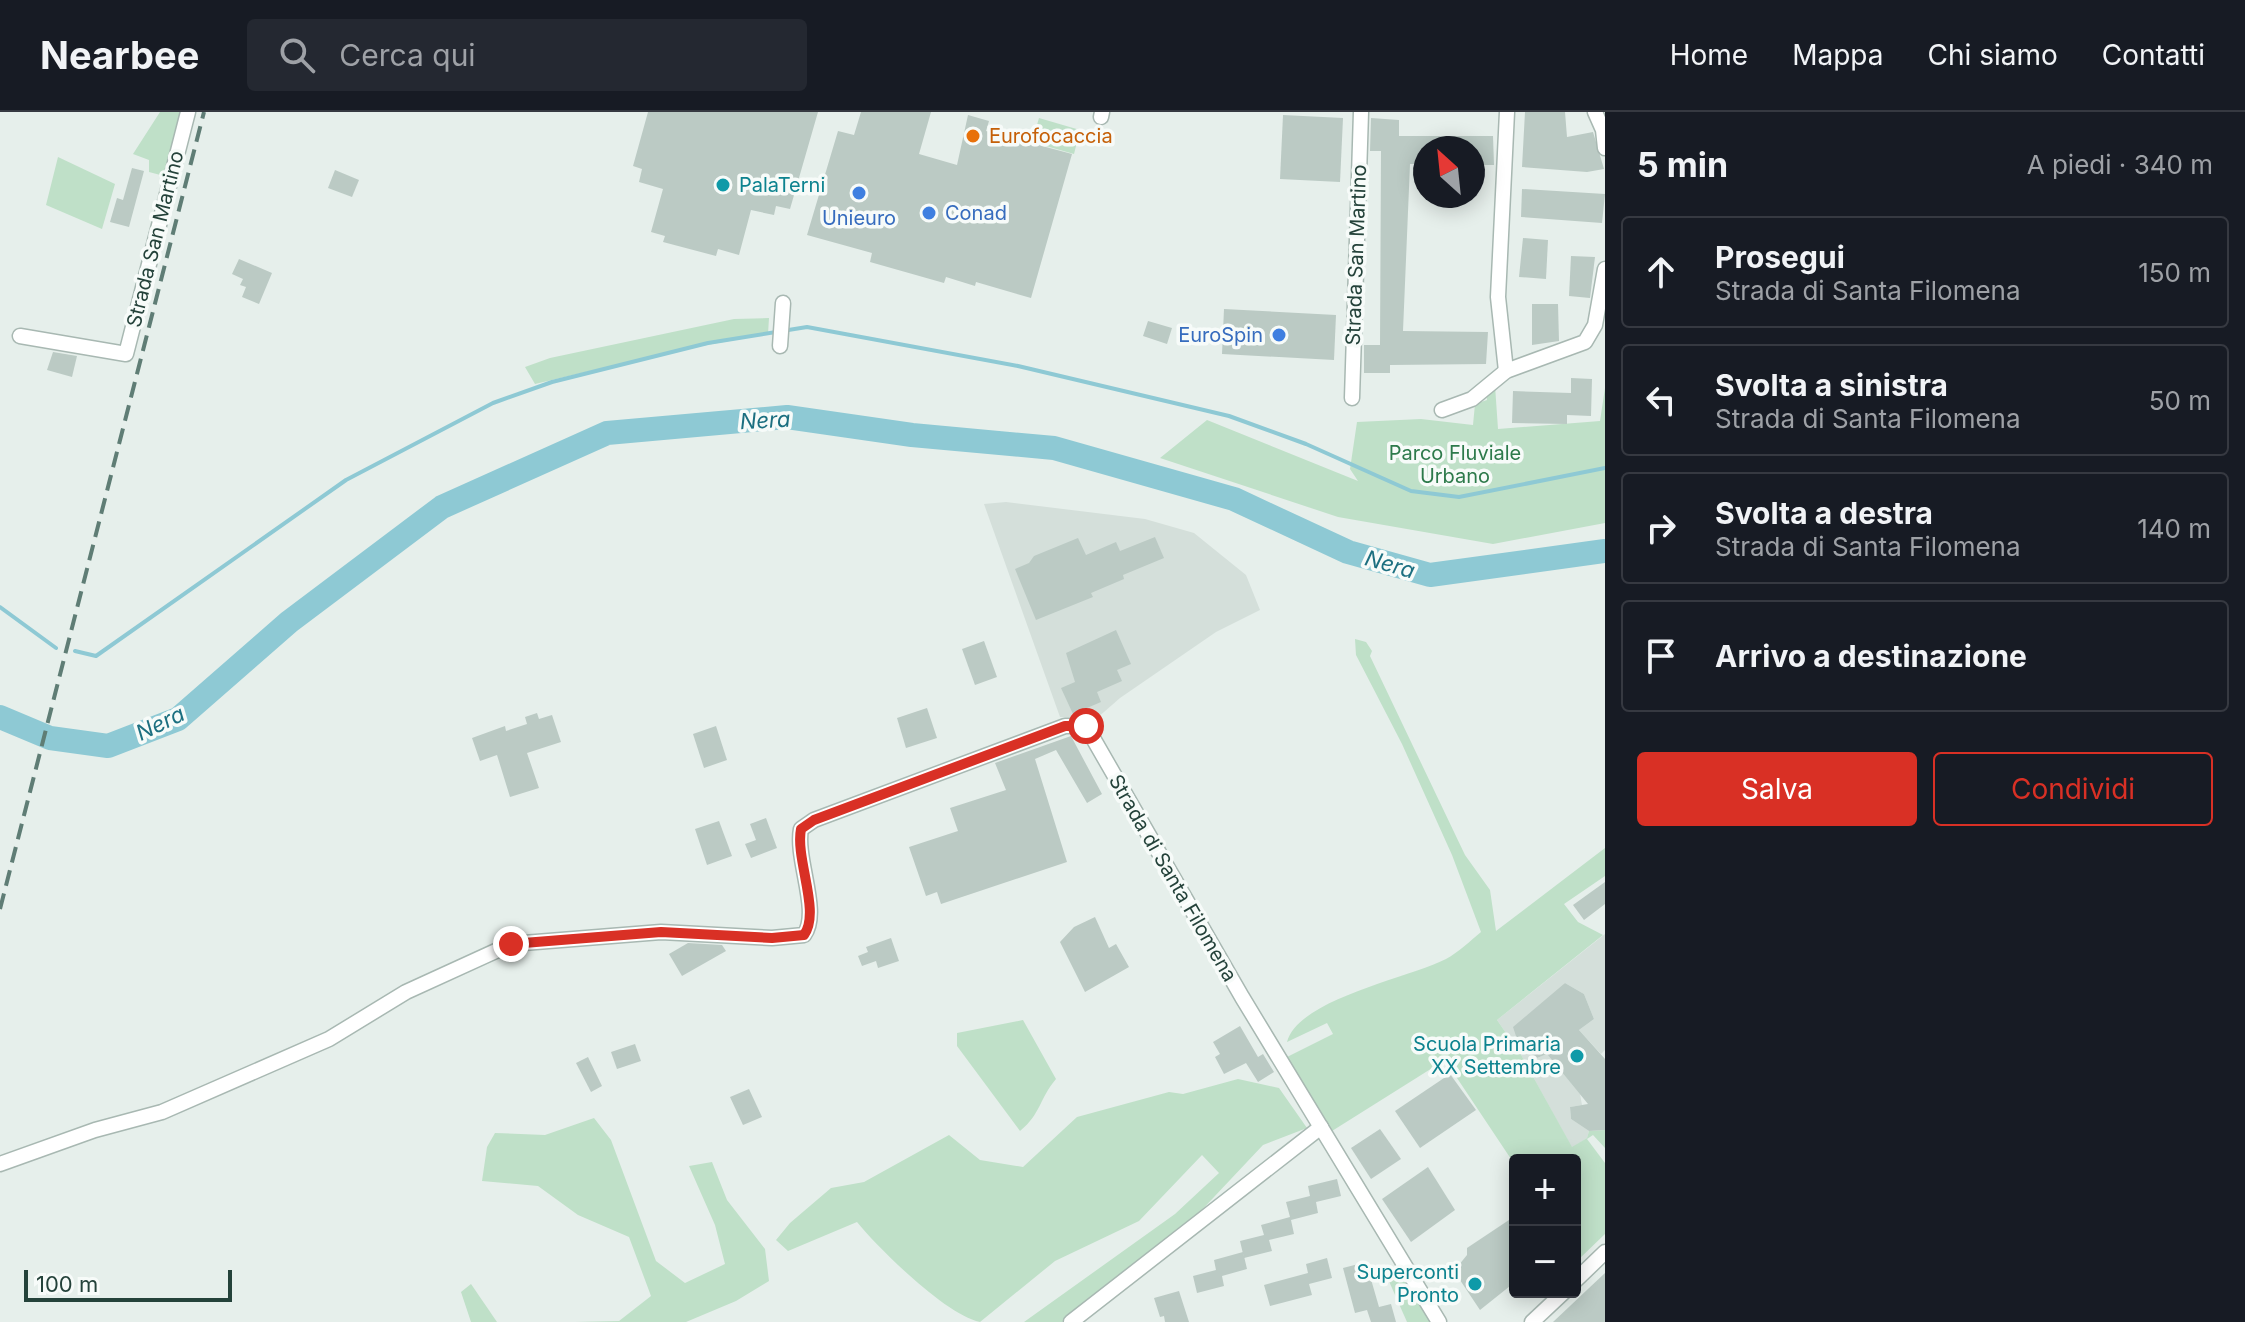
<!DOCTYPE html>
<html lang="it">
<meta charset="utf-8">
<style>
:root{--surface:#171b24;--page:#242831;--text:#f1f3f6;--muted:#9ea1a6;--line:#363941;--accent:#d93025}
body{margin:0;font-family:Inter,sans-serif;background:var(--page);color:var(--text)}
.controls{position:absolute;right:24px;bottom:24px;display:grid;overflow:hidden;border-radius:8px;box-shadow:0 4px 20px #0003}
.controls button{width:72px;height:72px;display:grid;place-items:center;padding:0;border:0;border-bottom:2px solid var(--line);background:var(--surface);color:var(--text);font:40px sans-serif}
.compass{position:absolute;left:1413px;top:24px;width:72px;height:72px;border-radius:50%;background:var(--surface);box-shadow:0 4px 20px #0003;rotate:333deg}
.scale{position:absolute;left:24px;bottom:20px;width:208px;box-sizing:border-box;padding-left:8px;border:4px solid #24423a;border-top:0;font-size:22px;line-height:28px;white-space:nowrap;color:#24423a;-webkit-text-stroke:6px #f7fbf9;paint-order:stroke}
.stop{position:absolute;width:24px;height:24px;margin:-18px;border:6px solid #d93025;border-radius:50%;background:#fff}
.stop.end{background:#d93025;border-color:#fff;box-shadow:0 2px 8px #0008}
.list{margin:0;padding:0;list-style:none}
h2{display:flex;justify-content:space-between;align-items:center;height:104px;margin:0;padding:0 32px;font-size:34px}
h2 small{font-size:26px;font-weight:400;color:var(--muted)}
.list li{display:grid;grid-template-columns:52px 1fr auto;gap:24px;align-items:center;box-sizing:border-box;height:112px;margin:0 16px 16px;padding:0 16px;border:2px solid var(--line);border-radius:8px}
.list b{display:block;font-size:30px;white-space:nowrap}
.list p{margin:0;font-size:26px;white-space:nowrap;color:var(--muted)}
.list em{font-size:26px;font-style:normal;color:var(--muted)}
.actions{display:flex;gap:16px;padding:24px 32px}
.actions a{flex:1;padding:18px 0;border:2px solid var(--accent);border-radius:8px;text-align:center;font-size:28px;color:var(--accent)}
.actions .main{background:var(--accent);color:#fff}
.icon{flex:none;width:44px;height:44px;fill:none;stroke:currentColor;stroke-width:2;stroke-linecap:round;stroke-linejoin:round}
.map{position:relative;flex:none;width:1605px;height:1210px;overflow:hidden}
header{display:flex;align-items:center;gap:48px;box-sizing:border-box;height:112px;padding:0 40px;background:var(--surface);border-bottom:2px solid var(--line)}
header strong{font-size:38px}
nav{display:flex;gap:44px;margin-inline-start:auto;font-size:28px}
.search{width:560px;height:72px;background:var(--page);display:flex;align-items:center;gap:20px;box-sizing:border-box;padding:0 28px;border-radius:8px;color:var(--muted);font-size:30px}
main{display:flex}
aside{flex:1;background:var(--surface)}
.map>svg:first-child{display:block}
.built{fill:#d4dfda}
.green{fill:#bfe0c8}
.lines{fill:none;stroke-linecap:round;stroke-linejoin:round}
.stream{stroke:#8ec9d4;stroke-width:4}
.river{stroke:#8ec9d4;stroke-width:24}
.building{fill:#bbcac4}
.minor-casing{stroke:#a8b8b2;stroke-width:17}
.minor{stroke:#fff;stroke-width:14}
.rail{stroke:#5f7d75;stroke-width:4;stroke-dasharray:16 8;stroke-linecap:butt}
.route{stroke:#d93025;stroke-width:10}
.food-dot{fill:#e8710a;stroke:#f7fbf9;stroke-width:3}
.culture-dot{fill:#0f9aa8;stroke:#f7fbf9;stroke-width:3}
.shop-dot{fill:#3f7fe0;stroke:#f7fbf9;stroke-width:3}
.labels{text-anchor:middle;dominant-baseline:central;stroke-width:7;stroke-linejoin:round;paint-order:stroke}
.food-label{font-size:20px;fill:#c56008;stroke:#f7fbf9;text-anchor:start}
.culture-label{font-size:20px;fill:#0d838f;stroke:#f7fbf9;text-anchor:end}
.shop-label{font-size:20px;fill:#366cbe;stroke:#f7fbf9;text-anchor:start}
.street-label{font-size:20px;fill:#24423a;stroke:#f7fbf9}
.park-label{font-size:20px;fill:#2d7a4b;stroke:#f7fbf9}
.water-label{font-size:22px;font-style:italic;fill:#1c6f80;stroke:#f7fbf9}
</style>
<header>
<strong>Nearbee</strong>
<div class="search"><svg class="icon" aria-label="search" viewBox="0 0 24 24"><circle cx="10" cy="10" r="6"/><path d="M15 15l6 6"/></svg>Cerca qui</div>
<nav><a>Home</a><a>Mappa</a><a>Chi siamo</a><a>Contatti</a></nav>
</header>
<main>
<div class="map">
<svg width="1605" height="1210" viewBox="0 0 1605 1210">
<rect width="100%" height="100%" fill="#e6efeb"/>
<g class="built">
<path d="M1006,390L1145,407L1194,421L1246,463L1260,498L1216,520L1120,586L1096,607L1060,605L984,392Z"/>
<path d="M1605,822V938L1601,942L1579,918L1594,907L1584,882L1565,871L1519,933L1537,946L1547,942L1580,982L1582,993L1570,995L1571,1007L1589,1019L1587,1026L1572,1036L1520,941L1497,908Z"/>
</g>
<g class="green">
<path d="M160,0H185L168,65L149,60V48L133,42Z"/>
<path d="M1039,6L1080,18L1074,42L1032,30Z"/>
<path d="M58,45L115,72L102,117L46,93Z"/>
<path d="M769,206L768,222L679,238L535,272L525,255L550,246L734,207Z"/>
<path d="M1494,259L1498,317L1600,309L1605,276V411L1493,432L1338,405L1160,346L1207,308L1358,369L1350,357L1357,310L1421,307L1473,313L1475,292L1487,288L1484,267Z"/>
<path d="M1355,527L1366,530L1372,539L1370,544L1465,743L1490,778L1496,819L1605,736V764L1564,792L1578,810L1603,823L1497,908L1520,941L1572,1035L1587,1026L1589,1019L1605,1018V1036L1593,1023L1587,1027L1605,1051V1122L1578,1148L1575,1143V1048H1515V1053L1445,948L1332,1019L1287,945L1333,922L1327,911L1287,930C1298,887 1409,866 1446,847C1459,840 1470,829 1481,820L1452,743L1402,632L1356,543Z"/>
<path d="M1023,908L1056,967C1039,987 1041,1002 1020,1019L957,934V921Z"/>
<path d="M1238,967L1279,976L1307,1016L1263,1033L1198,1102L1062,1210H1024L1175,1102L1219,1061L1202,1043L1139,1109L1055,1149L980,1210C946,1203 879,1137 857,1110L788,1139L776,1128L790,1111L831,1076L864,1070L949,1023L980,1048L1023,1055L1077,1005L1169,980L1183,982Z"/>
<path d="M594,1006L611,1028L656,1149L685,1171L725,1152L715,1113L689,1054L712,1050L727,1088L765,1137L769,1169L736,1189L686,1210H575L619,1209L651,1184L629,1125L578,1103L538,1074L482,1069L487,1035L495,1021L545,1023Z"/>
<path d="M1402,1162L1430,1210H1407L1388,1167Z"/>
<path d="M471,1172L497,1210H471L461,1180Z"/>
</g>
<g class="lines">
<g class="stream">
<path d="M0,495L56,536"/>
<path d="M75,539L96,544L346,368L493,291L552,270L708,231L807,215L1018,254L1229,304L1306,332L1411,379L1459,385L1605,356"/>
</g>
<path class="river" d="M0,605L50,626L108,634L178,607L289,510L442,395L607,321L787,305L912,323L1054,336L1234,387L1348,440L1430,463L1605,439"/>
</g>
<g class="building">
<path d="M648,0H818L790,97L776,94L774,103L751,98L739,143L718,137L716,144L663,130L665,124L651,120L663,77L639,70L642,57L633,54Z"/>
<path d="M861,0H931L919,42L957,53L968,3L989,9L986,19L1072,42L1031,186L976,170L975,174L946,165L944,171L870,150L872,141L807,123L838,19L854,23Z"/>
<path d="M1525,0H1565L1567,25L1593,20L1604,57L1587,60L1522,55Z"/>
<path d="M1283,3L1343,6L1340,70L1280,67Z"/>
<path d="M1371,6L1399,8V24H1493L1494,53H1473V36H1425V52H1410L1403,219L1488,220L1486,252L1390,253V261H1364V233H1380L1381,39H1370Z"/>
<path d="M132,56L144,59L129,115L110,110L117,86L123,88Z"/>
<path d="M335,58L359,68L352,85L328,76Z"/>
<path d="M1522,77L1605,82L1602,111L1521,105Z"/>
<path d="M1523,126L1548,128L1546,167L1519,165Z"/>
<path d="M1571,144L1595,145L1590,186L1569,184Z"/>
<path d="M239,147L272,161L259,192L242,185L246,175L240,173L243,167L232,162Z"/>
<path d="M1532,192H1558L1559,229L1532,233Z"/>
<path d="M1224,197L1336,203L1334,248L1222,242Z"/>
<path d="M1148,209L1172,216L1167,232L1143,224Z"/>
<path d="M53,240L77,244L72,265L47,258Z"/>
<path d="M1571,266L1592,267L1591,304L1567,303V312L1512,311L1513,279L1571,281Z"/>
<path d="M1155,425L1164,446L1123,463L1124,467L1091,481L1093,485L1036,508L1015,457L1029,451L1034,444L1078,426L1086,443L1116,430L1120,439Z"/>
<path d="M1116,518L1131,552L1117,558L1122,569L1097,580L1101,590L1073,602L1061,576L1075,570L1066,541Z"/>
<path d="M984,529L997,565L975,573L962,537Z"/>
<path d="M927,596L937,626L906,636L897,606Z"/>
<path d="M537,601L539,607L552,603L561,630L527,641L539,676L510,685L497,643L480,649L472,626L505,614L506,619L527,612L525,605Z"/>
<path d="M716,614L727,648L704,656L693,622Z"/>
<path d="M1071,624L1102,682L1087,691L1056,638L1035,647L1067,750L941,792L937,780L926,784L909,735L958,719L950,696L1006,678L995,651Z"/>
<path d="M766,706L777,736L751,746L745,732L756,728L750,712Z"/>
<path d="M719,709L732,744L707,753L695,717Z"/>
<path d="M1605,770V792L1584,808L1573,793Z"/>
<path d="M1095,805L1109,836L1116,832L1129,855L1085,880L1060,830L1074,815Z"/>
<path d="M891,826L899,849L878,856L876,849L862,854L858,844L868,840L866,835Z"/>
<path d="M688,831L722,833L726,839L682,864L669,842Z"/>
<path d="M1565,871L1584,882L1594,907L1579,918L1605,947V1018L1589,1019L1571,1007L1570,995L1588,992L1547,942L1537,946L1519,933L1513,915Z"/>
<path d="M1240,914L1258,945L1263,942L1274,960L1258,970L1246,951L1224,962L1215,945L1220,942L1213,930Z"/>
<path d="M635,932L641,949L617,957L611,940Z"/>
<path d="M588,945L602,974L591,980L576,951Z"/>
<path d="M1450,962L1476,998L1420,1036L1395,999Z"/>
<path d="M749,977L762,1005L743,1013L730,985Z"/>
<path d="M1380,1017L1401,1047L1371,1067L1351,1036Z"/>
<path d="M1428,1055L1455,1098L1411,1130L1382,1087Z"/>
<path d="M1337,1067L1341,1084L1316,1090L1318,1101L1291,1108L1294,1122L1269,1128L1272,1139L1244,1146L1240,1129L1264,1123L1261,1113L1290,1105L1286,1090L1310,1084L1308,1074Z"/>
<path d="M1515,1104V1170L1480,1198L1454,1159L1467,1143V1136Z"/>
<path d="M1243,1140L1247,1157L1222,1164L1224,1174L1197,1181L1193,1164L1216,1158L1214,1148Z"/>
<path d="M1327,1146L1332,1166L1309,1172L1312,1183L1270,1194L1264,1173L1308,1161L1306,1152Z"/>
<path d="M1366,1150L1379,1195L1391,1192L1396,1210H1371L1367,1198L1355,1201L1343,1156Z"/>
<path d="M1605,1161V1210H1553Z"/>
<path d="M1179,1179L1189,1210H1165L1164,1204L1160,1205L1154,1186Z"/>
</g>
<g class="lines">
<g class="minor-casing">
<g id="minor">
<path d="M1595,0L1603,18L1605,36"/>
<path d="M1101,5L1102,0"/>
<path d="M20,224L126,242L188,0"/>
<path d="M780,234L783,191"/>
<path d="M1506,259L1498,185L1507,0"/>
<path d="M1352,286L1361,0"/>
<path d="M1442,298L1472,287L1506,259L1585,230L1595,213L1605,157"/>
<path d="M0,1052L95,1018L162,1000L329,927L406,880L511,832L661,820L772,826L804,823C821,800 795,747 801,717L814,708L1065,614H1086L1242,885L1439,1210"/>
<path d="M1575,1169L1605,1140"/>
<path d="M1071,1210L1321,1015"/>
<path d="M1532,1210L1564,1180"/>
</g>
</g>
<use href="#minor" class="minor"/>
<path class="rail" d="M0,797L204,0"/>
</g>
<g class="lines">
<path class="route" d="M511,832L661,820L772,826L804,823C821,800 795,747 801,717L814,708L1065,614H1086"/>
</g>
<circle class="food-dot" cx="973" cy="24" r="8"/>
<g class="culture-dot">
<circle cx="723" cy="73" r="8"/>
<circle cx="1577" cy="944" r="8"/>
<circle cx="1475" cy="1172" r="8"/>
</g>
<g class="shop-dot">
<circle cx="859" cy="81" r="8"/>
<circle cx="929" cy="101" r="8"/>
<circle cx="1279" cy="223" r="8"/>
</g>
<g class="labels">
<g class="food-label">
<text x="989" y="24">Eurofocaccia</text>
</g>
<g class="culture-label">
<text x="739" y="73" text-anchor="start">PalaTerni</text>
<text x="1561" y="932">Scuola Primaria<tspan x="1561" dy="23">XX Settembre</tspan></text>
<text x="1459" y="1160">Superconti<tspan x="1459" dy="23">Pronto</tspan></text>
</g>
<g class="shop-label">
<text x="945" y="101">Conad</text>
<text x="859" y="106" text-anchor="middle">Unieuro</text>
<text x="1263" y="223" text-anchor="end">EuroSpin</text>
</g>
<g class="street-label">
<text transform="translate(155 127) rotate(-76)">Strada San Martino</text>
<text transform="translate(1356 143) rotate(-88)">Strada San Martino</text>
<text transform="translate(1173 766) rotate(60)">Strada di Santa Filomena</text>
</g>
<g class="park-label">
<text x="1455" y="341">Parco Fluviale<tspan x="1455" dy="23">Urbano</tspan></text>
</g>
<g class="water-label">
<text transform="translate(765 308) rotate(-3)">Nera</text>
<text transform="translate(1390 452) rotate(16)">Nera</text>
<text transform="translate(160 611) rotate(-26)">Nera</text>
</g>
</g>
</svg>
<div class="controls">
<button>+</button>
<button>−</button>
</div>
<svg class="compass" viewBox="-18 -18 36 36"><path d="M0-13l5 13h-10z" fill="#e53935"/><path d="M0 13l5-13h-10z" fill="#9ea1a6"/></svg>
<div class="scale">100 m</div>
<div class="stop" style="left:1086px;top:614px"></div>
<div class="stop end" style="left:511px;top:832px"></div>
</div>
<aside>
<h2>5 min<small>A piedi · 340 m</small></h2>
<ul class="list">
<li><svg class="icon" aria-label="ahead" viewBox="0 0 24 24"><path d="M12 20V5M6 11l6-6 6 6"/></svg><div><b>Prosegui</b><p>Strada di Santa Filomena</p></div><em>150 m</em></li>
<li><svg class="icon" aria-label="left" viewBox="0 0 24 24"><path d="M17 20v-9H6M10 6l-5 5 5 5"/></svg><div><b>Svolta a sinistra</b><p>Strada di Santa Filomena</p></div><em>50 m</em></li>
<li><svg class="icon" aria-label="right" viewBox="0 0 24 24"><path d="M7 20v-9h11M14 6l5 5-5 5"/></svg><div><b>Svolta a destra</b><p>Strada di Santa Filomena</p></div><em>140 m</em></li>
<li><svg class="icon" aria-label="arrive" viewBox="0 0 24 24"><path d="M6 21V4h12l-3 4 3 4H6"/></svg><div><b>Arrivo a destinazione</b></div></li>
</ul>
<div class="actions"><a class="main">Salva</a><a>Condividi</a></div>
</aside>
</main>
